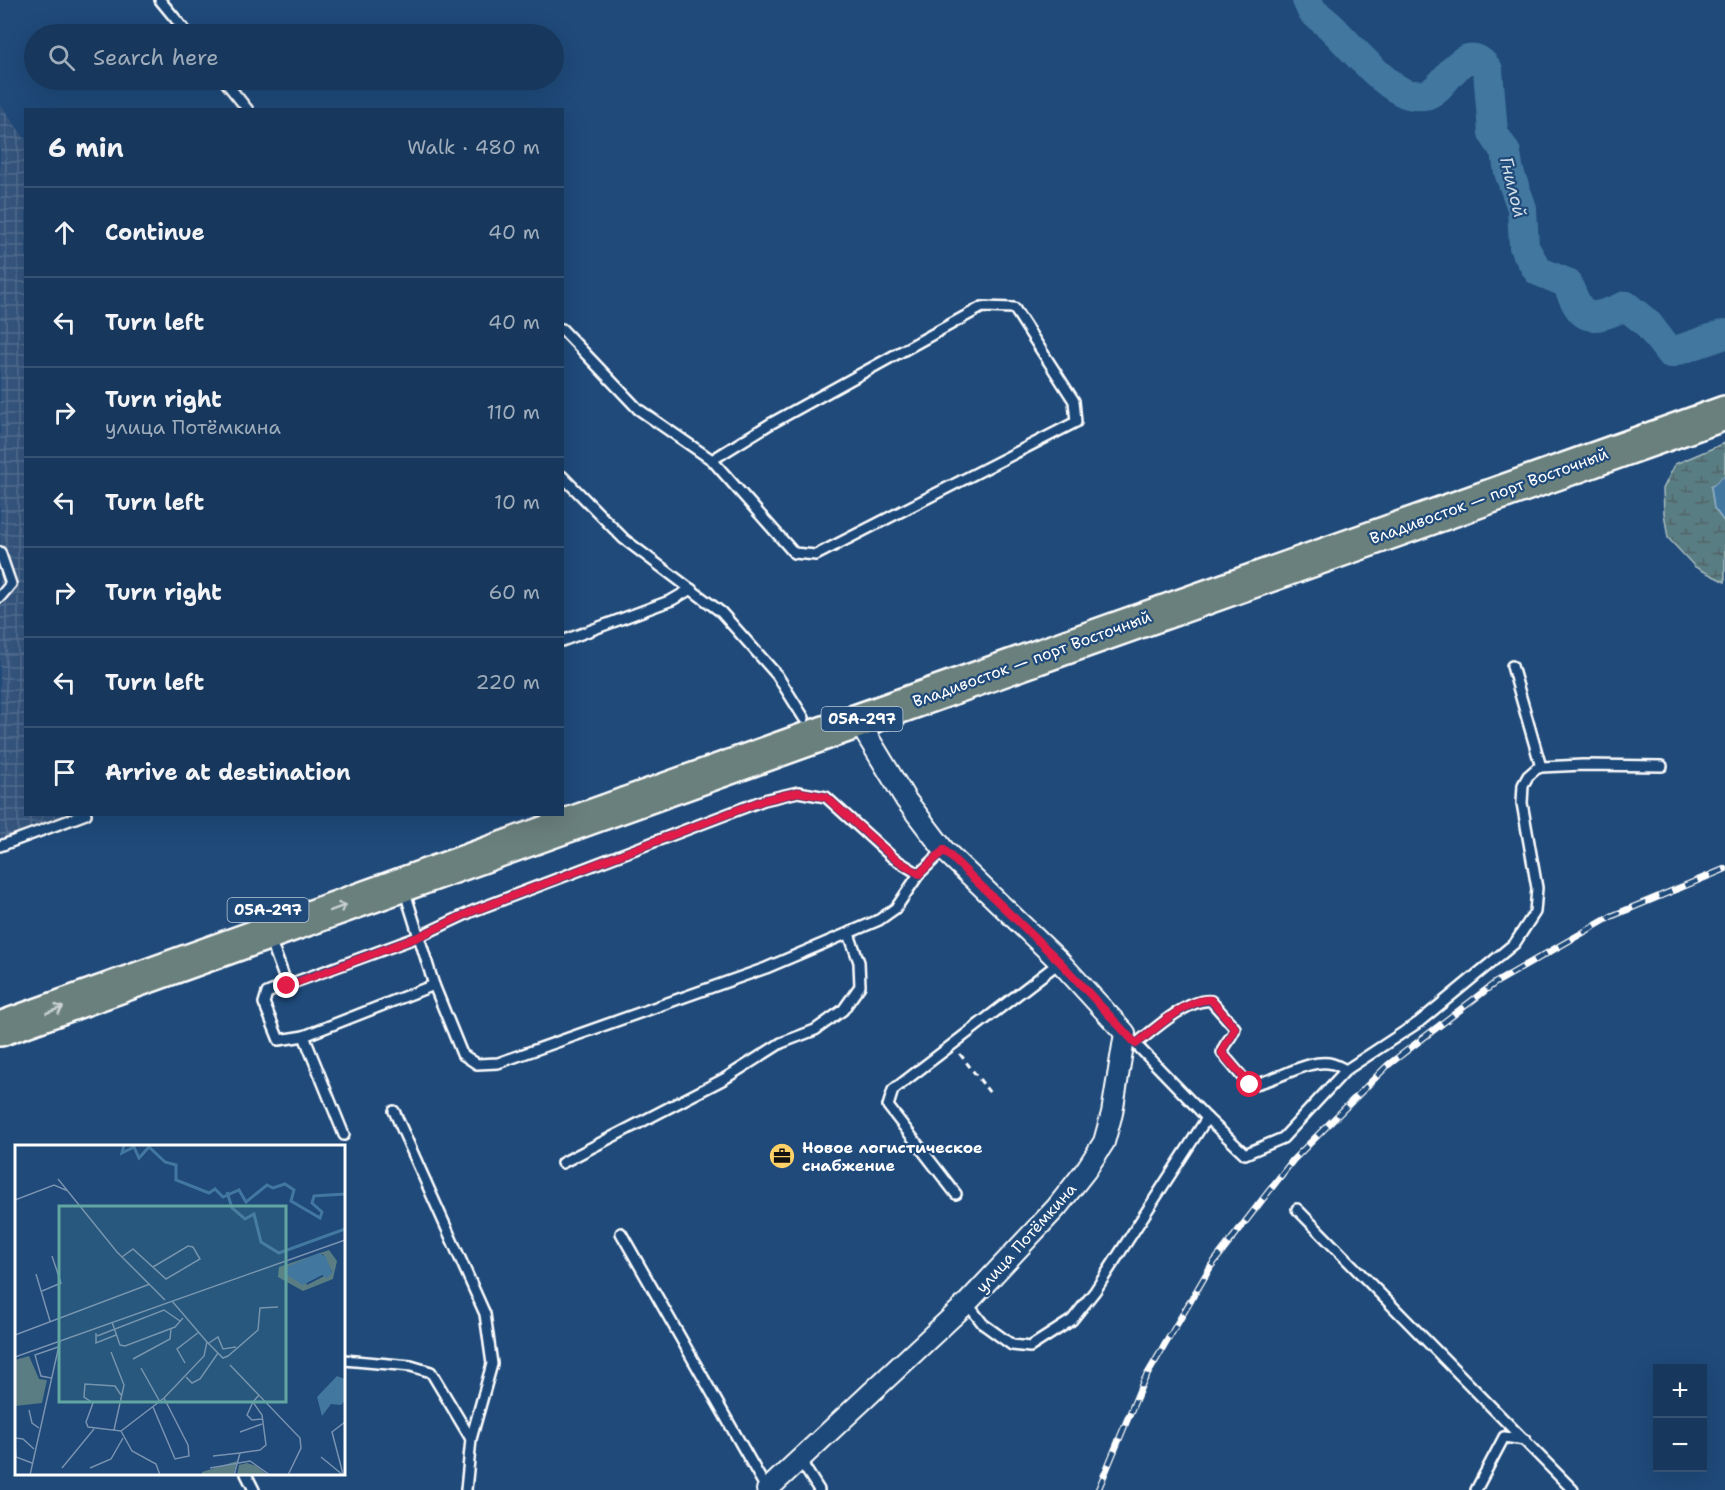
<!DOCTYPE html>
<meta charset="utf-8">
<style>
:root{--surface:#17385c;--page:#244365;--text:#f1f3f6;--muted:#9eacbb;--line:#365272}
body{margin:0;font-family:"Shantell Sans",sans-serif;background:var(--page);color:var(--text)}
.controls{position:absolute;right:18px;bottom:18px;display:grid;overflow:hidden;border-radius:0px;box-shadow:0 6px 24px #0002}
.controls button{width:54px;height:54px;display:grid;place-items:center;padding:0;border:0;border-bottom:2px solid var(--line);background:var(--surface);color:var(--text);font:30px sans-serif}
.stop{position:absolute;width:18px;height:18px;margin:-14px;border:4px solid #e11d48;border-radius:50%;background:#fff}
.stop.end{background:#e11d48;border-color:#fff;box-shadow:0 2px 6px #0008}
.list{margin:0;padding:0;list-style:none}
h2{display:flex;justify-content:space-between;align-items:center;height:78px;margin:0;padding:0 24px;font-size:26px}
h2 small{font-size:20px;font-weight:400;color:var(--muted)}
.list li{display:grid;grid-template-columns:39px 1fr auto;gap:18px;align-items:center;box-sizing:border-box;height:90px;padding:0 24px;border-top:2px solid var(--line)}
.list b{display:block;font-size:22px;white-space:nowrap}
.list p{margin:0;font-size:20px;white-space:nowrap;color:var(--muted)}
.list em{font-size:20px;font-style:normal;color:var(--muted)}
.icon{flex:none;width:33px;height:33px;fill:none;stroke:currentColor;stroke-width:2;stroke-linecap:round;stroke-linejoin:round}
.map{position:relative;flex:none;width:1725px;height:1490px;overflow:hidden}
.search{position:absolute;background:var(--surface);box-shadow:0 6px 24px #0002;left:24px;top:24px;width:540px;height:66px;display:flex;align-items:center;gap:15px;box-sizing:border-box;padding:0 21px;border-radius:33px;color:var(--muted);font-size:22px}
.panel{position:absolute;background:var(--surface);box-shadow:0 6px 24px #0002;left:24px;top:108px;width:540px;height:708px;border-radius:0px}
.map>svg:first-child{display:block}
.industrial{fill:url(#industrial-grid)}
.wetland{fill:url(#wetland-marsh);stroke:#acbec0;stroke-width:1.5}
.water{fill:#42779f;stroke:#8eadc5;stroke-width:1.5}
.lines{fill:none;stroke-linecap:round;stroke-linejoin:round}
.river{stroke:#42779f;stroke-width:30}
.lane-casing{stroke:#fff;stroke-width:14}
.street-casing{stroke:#fff;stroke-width:24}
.highway-casing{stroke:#fff;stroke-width:38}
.path{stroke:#fff;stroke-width:3;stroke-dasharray:6 4.5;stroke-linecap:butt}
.lane{stroke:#1f4a7a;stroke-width:9}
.street{stroke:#1f4a7a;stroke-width:20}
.highway{stroke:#6a807d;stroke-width:33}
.rail-casing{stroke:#fff;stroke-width:7}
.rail{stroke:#1f4a7a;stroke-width:4.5;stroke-dasharray:14;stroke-linecap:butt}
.oneway{stroke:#cbd3d2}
.route{stroke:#e11d48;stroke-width:8}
.labels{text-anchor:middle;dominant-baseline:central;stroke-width:4.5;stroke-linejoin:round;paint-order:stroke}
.shield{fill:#1f4a7a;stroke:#bcc9d7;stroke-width:1.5}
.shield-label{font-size:15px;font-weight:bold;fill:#fff}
.street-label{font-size:16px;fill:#fff;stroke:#1f4a7a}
.poi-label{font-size:16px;font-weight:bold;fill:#fff;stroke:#1f4a7a;text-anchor:start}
.water-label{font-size:18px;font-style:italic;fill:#d0dde7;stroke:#1f4a7a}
.inset-river{fill:none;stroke:#42779f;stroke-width:3}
.inset-road{fill:none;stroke:#7992af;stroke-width:1.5}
.view{fill:#63a6a1;fill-opacity:0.15;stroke:#63a6a1;stroke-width:3}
.inset-edge{fill:none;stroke:#fff;stroke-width:3}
</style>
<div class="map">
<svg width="1725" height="1490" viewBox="0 0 1725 1490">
<defs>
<pattern id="industrial-grid" width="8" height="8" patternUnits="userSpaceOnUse" patternTransform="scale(1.5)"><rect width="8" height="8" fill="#34557e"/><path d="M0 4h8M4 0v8" fill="none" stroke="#526e91"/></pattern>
<pattern id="wetland-marsh" width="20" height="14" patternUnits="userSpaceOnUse" patternTransform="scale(1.5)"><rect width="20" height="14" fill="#597d82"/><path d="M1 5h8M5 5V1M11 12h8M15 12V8" fill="none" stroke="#526467"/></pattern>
</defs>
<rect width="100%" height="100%" fill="#1f4a7a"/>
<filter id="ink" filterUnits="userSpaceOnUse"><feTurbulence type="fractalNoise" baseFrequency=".0167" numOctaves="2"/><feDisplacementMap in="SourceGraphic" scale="12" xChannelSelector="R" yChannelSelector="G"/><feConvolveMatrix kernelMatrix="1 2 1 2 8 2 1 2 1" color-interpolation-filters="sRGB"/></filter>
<g filter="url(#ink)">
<path class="industrial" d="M0,104L26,140V814L69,815L0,841Z"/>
<path class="wetland" d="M1725,443V475L1711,487L1714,508L1725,523V582L1695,567L1668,538L1664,513L1663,489L1675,464Z"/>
<path class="water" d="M1725,475V523L1714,508L1711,487Z"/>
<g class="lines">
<path class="river" d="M1307,0L1312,11C1320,18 1329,24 1336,32C1352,48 1392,95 1414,95C1418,95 1424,96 1428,94C1448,87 1464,36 1488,70L1493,133L1506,153L1509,172L1522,208L1524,247L1538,271L1567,283C1583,322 1587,322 1626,306L1647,323L1670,353L1725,334"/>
<g class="lane-casing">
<g id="lane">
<path d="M160,0L188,34"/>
<path d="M224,80L248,110"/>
<path d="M562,329L638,409L712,460L794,553L816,555L1076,422L1074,401L1014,308L982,307L770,424L712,460"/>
<path d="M562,476L624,539L721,612L777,675L804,718"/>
<path d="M0,552L11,584L0,597"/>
<path d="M562,641L672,600L691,589"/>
<path d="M1512,666L1541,767"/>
<path d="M0,846L86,814"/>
<path d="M404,889L434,985L462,1054L477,1064L498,1063L766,968L879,920L896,908L919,874L944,850"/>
<path d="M270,939L287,985L267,993L264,1003L279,1040L304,1036L434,985"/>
<path d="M287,985L418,937L473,911L764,800L798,792L826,797L893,858L919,874"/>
<path d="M1125,1033L1207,1118L1245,1154L1283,1138L1346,1070L1419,1022L1515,943L1535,912L1537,888L1522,803L1523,785L1528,776L1536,769L1541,767L1583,765L1662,766"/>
<path d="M304,1036L344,1135"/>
<path d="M1136,1044C1152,1031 1190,997 1211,1001L1235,1028C1233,1038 1223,1043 1222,1053L1249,1085C1275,1083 1308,1057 1333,1064C1337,1065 1342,1068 1346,1070"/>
<path d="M394,1111L485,1314L492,1364L471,1439L466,1490"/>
<path d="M562,1163L724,1079L781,1043L815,1030L843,1010L860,986L859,962L849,934"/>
<path d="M956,1194L888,1106L893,1090L1060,962"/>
<path d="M1297,1209L1573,1490"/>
<path d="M621,1233L767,1490"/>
<path d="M967,1303L983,1324L1012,1345L1030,1347L1072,1320L1095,1291L1207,1118"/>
<path d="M344,1360L411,1366L431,1372L471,1439"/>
<path d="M800,1460L819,1490"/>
<path d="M246,1474L254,1490"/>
<path d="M1476,1490L1504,1437L1525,1440"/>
</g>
</g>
<g class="street-casing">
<path id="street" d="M767,1490L967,1303L1057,1207L1086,1170L1104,1142L1112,1113L1125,1033L1060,962L944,850L906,800L858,721"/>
</g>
<g class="highway-casing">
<path id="highway" d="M0,1029L858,721L1725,413"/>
</g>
<path class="path" d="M960,1054L990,1093"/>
<use href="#lane" class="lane"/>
<use href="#street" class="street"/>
<use href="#highway" class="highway"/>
<g class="rail-casing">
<path id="rail" d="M1098,1490L1143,1382L1211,1266L1293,1160L1388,1065L1495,983L1612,916L1725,869"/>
</g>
<use href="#rail" class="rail"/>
</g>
<defs><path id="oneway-shaft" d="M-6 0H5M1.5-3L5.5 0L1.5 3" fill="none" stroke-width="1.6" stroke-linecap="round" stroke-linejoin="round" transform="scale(1.5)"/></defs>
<g class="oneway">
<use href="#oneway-shaft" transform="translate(338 908) rotate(-20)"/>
<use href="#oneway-shaft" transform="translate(55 1010) rotate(-19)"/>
</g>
</g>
<g class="lines" filter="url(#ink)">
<path class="route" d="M287,986L418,937L473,911L764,800L798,792L826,797L894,858L919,874L944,850L1060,962L1136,1044C1152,1031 1190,997 1211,1000L1235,1028C1233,1038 1223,1043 1222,1053L1250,1085"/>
</g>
<defs>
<g id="office-disc" transform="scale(1.35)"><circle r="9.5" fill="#ffd166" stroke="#1f4a7a"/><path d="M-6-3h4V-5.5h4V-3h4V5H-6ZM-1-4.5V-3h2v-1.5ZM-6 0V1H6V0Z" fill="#111"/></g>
</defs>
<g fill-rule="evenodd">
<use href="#office-disc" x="782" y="1156"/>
</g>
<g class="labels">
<g class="shield">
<rect x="821.5" y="707" width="81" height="24" rx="4.5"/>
<rect x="227.5" y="898" width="81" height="24" rx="4.5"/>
</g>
<g class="shield-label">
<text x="862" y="719">05А-297</text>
<text x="268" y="910">05А-297</text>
</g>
<g class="street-label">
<text transform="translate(1489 496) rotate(-20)">Владивосток — порт Восточный</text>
<text transform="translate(1032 659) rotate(-20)">Владивосток — порт Восточный</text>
<text transform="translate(1026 1238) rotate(-48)">улица Потёмкина</text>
</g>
<g class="poi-label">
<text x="802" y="1147">Новое логистическое<tspan x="802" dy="18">снабжение</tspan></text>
</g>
<g class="water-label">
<text transform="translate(1513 187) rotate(76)">Гнилой</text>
</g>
</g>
<g transform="translate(15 1145)">
<rect width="330" height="330" fill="#1f4a7a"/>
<path d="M14,211L24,234L32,235L27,258L0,261V215ZM232,318L241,321L253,330H222L224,320Z" fill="#597d82"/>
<path d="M222,316L218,330H187V327Z" fill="#597d82"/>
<path d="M314,105L322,116L318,134L288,146L263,132L264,122ZM308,109L317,127L292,140L284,118Z" fill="#597d82" fill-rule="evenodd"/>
<path d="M304,108L311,112L317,128L312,133L307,130L288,140L269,128L274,121ZM322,231L330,234V255L326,260L316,259L307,271L302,252Z" fill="#42779f"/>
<path class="inset-river" d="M109,0L107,8L119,2L124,13L134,2L150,17L161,20V35L194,48L200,44L208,52L224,45L231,57L252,40L258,43L270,39L279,45L276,56L305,73L307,67L297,58L299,51L330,49M212,47L217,63L230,74L239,69L246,97L264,108L330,84"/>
<path class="inset-road" d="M43,34L102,107L150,155M0,55L39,40L53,46M107,112L118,104L151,134L185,114L178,102L173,101L138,122M21,129L35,176M27,146L46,138L37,111M97,177L105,200L110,201L160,182L168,173M81,188V198L101,190M0,190L135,139M82,191L149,165L165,176M192,197L208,213L213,211L243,185L245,163L263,162M194,198L203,192L208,204L221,202M96,207L109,240L99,285M0,212L330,95M118,214L155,194L156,184M170,218L162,204L184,187M215,220L285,293L286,303L273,330M126,223L145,257M171,232L177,238L185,234L203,208M36,233L26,231L20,210L43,202M106,250L100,241L70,239L69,252L78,258L71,277L73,282L106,286L149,253L189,211L192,197L157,156M238,257L232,270L237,275L247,274M138,262L160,314L174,311L173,300L149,253M14,265L17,278L24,283M106,286L117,306L141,319L145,330M225,287L247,279M0,293L8,294L19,304M0,299L1,312L17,318M198,311L225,308M306,312L328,330M47,323L79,284M75,323L96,314L108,293M195,323L235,316L255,330M328,329L317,287L330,277M15,330L45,196M219,330L225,308L245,305L251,300L247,270L238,257L244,250"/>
<path class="view" d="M44,61H271V257H44Z"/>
<rect width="330" height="330" class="inset-edge"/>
</g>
</svg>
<div class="controls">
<button>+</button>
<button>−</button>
</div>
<div class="stop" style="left:1250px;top:1085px"></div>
<div class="stop end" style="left:287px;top:986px"></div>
<div class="search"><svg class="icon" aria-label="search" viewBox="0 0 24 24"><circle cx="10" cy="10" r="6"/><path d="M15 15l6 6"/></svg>Search here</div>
<section class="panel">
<h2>6 min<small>Walk · 480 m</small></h2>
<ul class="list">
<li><svg class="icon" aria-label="ahead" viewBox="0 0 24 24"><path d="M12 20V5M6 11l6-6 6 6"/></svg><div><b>Continue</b></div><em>40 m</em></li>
<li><svg class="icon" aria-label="left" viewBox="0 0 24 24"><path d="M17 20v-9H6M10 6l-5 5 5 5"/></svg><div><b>Turn left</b></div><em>40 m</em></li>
<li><svg class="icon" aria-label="right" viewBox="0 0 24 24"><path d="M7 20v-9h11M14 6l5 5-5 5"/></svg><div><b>Turn right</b><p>улица Потёмкина</p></div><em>110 m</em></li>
<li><svg class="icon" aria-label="left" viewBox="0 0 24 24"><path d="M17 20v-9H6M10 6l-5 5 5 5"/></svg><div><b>Turn left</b></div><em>10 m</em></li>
<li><svg class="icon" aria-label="right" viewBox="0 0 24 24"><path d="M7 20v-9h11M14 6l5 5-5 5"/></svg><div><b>Turn right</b></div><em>60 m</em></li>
<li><svg class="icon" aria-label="left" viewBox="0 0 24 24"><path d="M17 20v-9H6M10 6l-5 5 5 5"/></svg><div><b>Turn left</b></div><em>220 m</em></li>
<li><svg class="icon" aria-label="arrive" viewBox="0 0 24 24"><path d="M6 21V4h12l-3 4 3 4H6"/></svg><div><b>Arrive at destination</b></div></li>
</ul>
</section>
</div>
